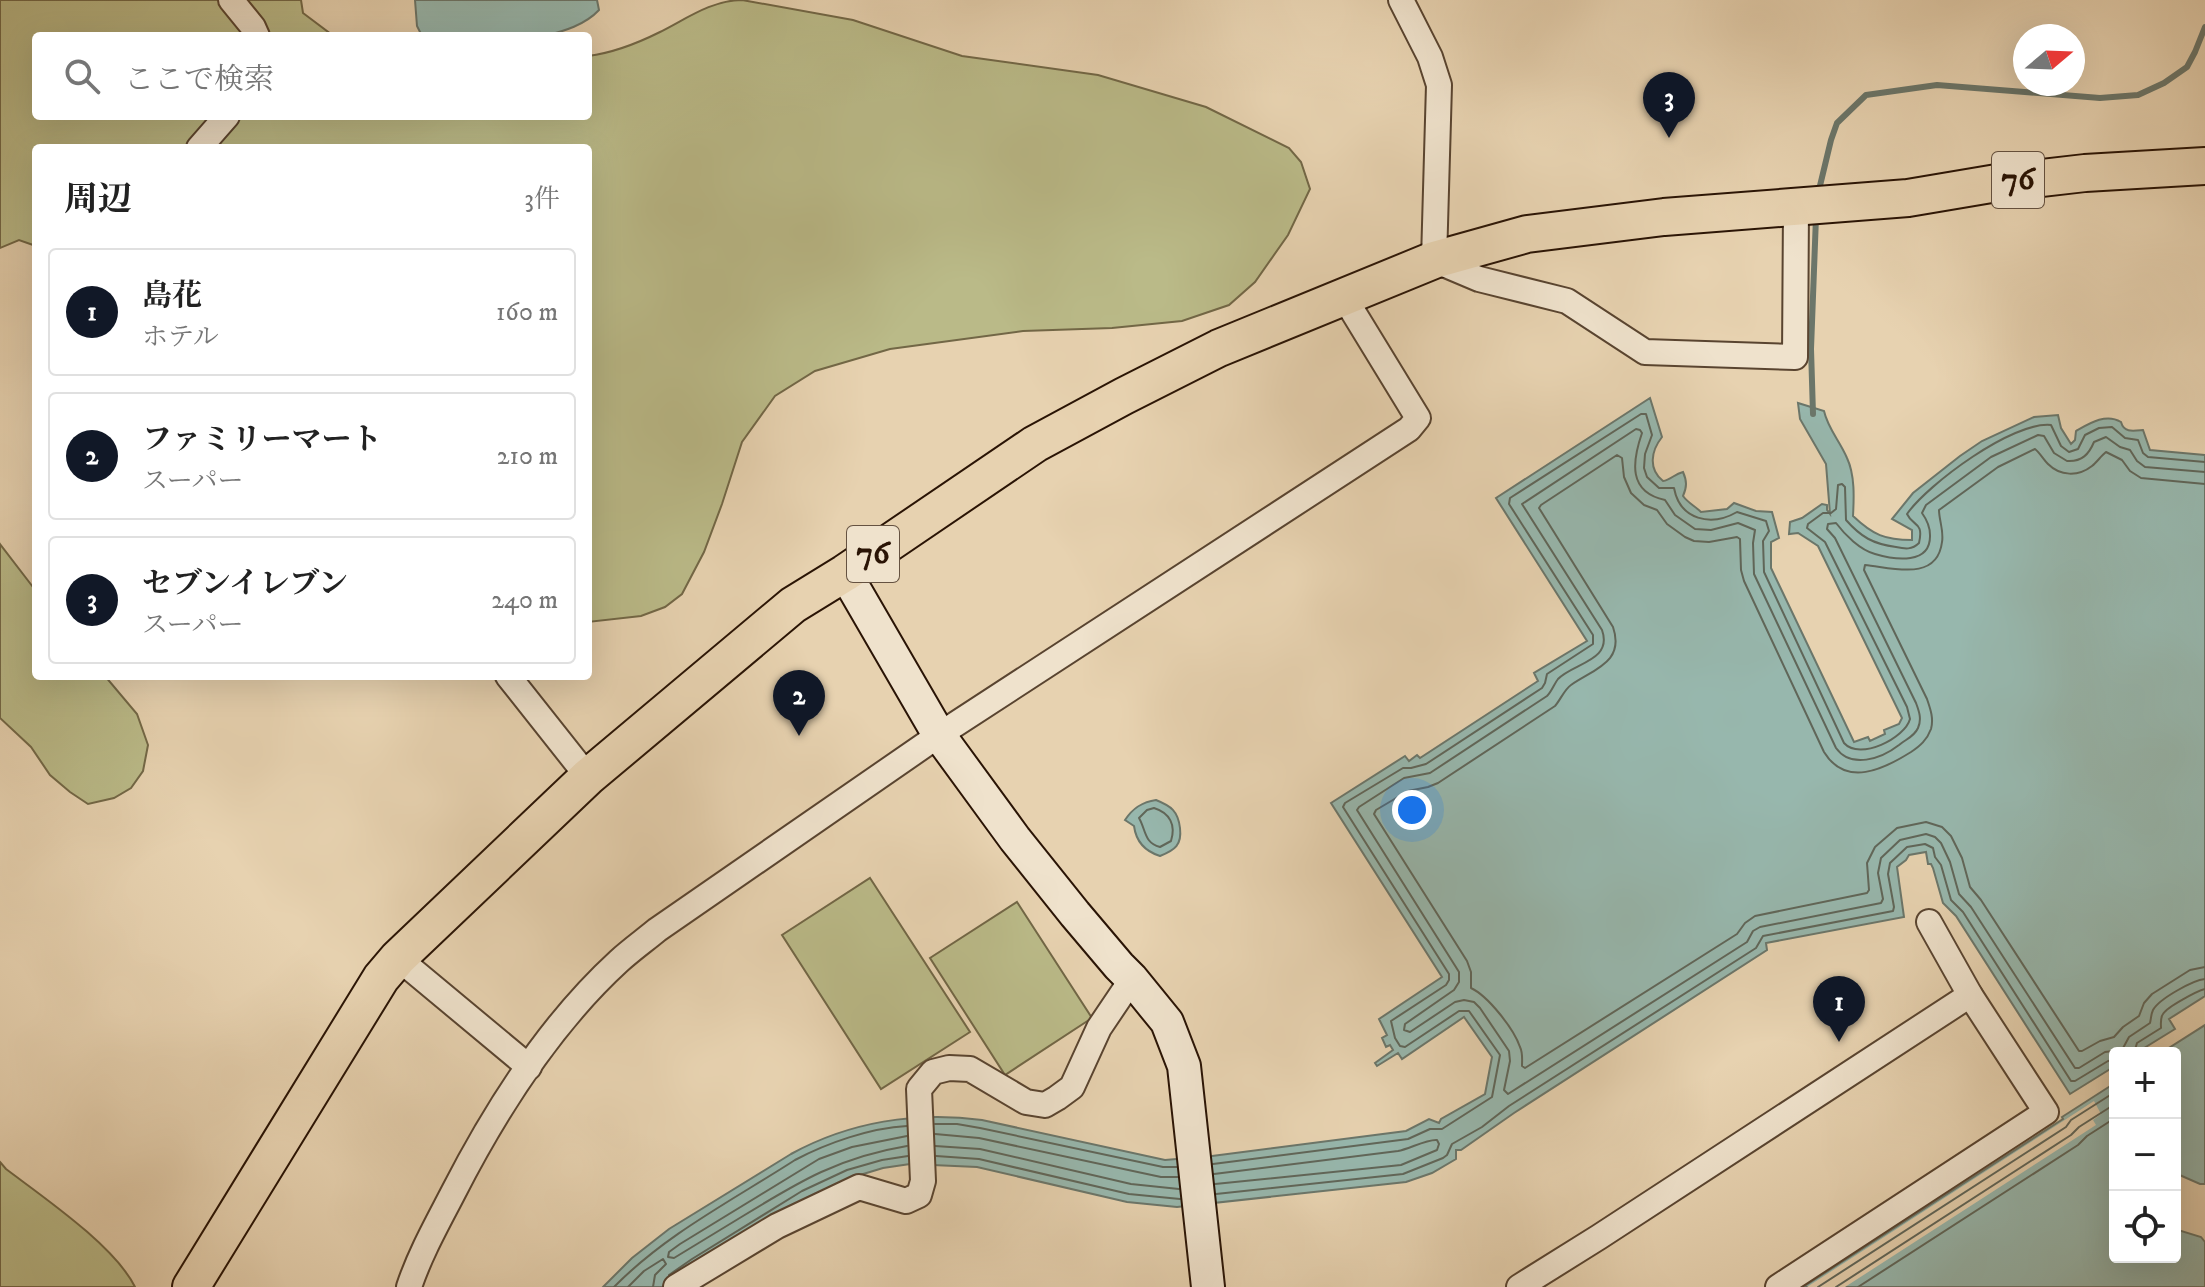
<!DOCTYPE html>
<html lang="ja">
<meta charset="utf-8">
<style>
:root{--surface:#fff;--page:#f2f2f2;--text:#222;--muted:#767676;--line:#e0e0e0;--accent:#111827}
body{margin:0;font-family:"IM FELL DW Pica","Noto Serif JP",serif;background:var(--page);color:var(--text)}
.controls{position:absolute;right:24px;bottom:24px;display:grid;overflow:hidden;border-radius:8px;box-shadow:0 8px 32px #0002}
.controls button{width:72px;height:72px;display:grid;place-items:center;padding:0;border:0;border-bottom:2px solid var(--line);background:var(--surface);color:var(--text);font:40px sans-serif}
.compass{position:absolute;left:2013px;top:24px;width:72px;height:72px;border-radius:50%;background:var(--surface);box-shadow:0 8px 32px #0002;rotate:71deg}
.you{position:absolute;left:1412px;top:810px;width:28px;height:28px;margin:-20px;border:6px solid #fff;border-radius:50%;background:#1a73e8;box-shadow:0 0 0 12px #1a73e833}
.badge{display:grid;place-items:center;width:52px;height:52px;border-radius:50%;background:var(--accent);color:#fff;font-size:26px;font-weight:700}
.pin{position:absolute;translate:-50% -66px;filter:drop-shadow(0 2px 4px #0008)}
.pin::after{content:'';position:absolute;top:42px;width:28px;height:24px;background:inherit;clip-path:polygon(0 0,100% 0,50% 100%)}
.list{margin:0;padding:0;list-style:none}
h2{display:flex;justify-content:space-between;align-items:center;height:104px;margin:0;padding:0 32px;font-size:34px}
h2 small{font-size:26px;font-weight:400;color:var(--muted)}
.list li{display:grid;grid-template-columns:52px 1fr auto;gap:24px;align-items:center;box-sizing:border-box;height:128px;margin:0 16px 16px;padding:0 16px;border:2px solid var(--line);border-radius:8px}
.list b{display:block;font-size:30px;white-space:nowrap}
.list p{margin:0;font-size:26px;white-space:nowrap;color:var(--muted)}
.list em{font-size:26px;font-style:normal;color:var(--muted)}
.icon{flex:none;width:44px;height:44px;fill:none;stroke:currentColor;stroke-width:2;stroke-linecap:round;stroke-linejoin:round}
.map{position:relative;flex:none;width:2205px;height:1287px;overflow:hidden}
.search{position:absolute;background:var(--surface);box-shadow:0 8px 32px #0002;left:32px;top:32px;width:560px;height:88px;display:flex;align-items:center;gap:20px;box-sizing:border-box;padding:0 28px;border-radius:8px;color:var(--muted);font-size:30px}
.panel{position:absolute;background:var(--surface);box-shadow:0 8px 32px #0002;left:32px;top:144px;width:560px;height:536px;border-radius:8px}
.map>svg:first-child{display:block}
.green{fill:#baba88;stroke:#726746;stroke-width:2}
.water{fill:#97b7ad;stroke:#6b766a;stroke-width:2}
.pier{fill:#e7d2b0}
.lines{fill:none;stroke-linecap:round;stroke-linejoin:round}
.shore{stroke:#606659;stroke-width:2}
.stream{stroke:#6b766a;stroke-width:6}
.street-casing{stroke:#594430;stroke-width:28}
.secondary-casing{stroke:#2a1405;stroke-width:36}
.primary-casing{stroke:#2a1405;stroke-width:40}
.street{stroke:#efe2cc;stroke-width:24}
.secondary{stroke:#efe2cc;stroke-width:32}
.primary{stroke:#e7d2b0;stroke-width:36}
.labels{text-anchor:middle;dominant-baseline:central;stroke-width:8;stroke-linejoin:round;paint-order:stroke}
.shield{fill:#efe2cc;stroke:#655241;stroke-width:2}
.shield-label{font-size:32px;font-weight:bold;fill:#2a1405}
</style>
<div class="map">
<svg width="2205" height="1287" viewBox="0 0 2205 1287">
<rect width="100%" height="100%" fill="#e7d2b0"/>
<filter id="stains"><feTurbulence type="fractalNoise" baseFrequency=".0025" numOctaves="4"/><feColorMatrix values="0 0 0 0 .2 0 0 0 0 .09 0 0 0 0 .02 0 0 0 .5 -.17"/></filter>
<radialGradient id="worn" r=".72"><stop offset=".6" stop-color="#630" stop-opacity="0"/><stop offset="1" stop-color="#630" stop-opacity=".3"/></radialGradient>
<g class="green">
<path d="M0,0H301L303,13L331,34L338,36H36V116H588V56C612,53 638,43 660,32C686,19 712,0 742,0L853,20L962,56L1098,75L1206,107L1289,148L1301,162L1310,189L1288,235L1255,282L1229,305L1182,321L1112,328L1023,331L890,349L815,371L775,396L742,442L722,504L704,552L682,594L665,607L641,616L588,622V148H36V246L19,240L0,248Z"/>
<path d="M0,544L36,591V676H105L137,714L148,745L143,771L131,788L114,798L88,804L70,792L50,775L31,747L0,718Z"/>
<path d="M870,878L970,1032L881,1089L782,935Z"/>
<path d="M1017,902L1092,1018L1005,1075L930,958Z"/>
<path d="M0,1162L6,1169C43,1197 115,1246 135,1287H0Z"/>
</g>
<g class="water">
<path d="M415,0H597L599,10C585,25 564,31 545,36H422L417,26Z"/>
<path d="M1650,398L1662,437C1651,451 1648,469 1663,481C1671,480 1674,474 1683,472C1687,481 1687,487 1683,496C1688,503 1695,506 1701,512L1727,509L1734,503L1756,511L1772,512L1779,538L1771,542V568L1854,742L1868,737L1870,741L1885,734L1884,730L1899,724L1902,718L1818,546L1798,533L1789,534L1790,522L1802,518L1822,504L1827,505V510L1830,514L1826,464L1800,419L1798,403L1824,411C1828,429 1840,441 1847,458C1855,475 1854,498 1853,516C1873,535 1885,540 1912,540V530L1892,519L1913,493L1960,456L1982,441L2034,417L2058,415L2061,428L2071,444L2075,440L2076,431C2090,423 2106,413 2121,422C2124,433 2133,431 2143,430L2150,450L2205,455V996L2169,1019L2175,1029L2136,1053H2115V1066L2070,1094L1956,916L1943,903L1933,868L1931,864H1928L1926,852L1909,855L1906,860L1897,867L1904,917L1766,943L1767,950L1514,1113L1461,1150H1456V1159L1432,1173L1406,1182L1177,1207L1127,1202L977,1167L910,1164L883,1168L850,1178L806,1199L667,1287H603L632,1258L669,1229L791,1154C849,1122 916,1111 982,1120L1165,1160L1212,1156L1406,1131L1429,1119L1439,1123L1441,1119L1485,1094L1492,1057L1464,1017L1402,1059L1398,1053L1377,1066L1375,1063L1393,1050L1390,1045L1386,1047L1382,1038L1387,1035L1379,1019L1442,977L1331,803L1405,756L1409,761L1417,755L1420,758L1538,681L1534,673L1587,641L1496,498Z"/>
<path d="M1156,800C1171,806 1178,811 1180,828C1182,845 1175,850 1160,856C1144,851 1136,841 1134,826L1125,820C1133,808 1142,802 1156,800Z"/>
<path d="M2205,1025V1184H2200L2175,1173V1130L2179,1127L2175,1109V1053H2161Z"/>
<path d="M2115,1083V1257H2175V1229L2201,1237L2205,1242V1287H1803L2063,1119L2062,1117Z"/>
</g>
<path class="pier" d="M2094,1101L2101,1114L2093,1120L2096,1125L1845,1287H1807Z"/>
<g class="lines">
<g class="shore">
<path d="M2205,472L2145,467L2137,461L2130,450L2120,447L2106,437L2094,442C2089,454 2082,462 2067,461L2054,453L2044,436L2038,435L1991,457L1926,505L1922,513C1927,520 1930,526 1930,535C1931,565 1895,560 1875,554C1860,550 1845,535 1836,523L1828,524L1827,529L1835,538L1916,703C1919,711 1922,719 1918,728C1914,737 1906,739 1899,745C1881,759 1851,769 1836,748L1754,574L1753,543L1755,530L1738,523L1711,530L1695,529L1675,515L1665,500C1628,492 1632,462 1642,433L1640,430L1636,429L1522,504L1602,630C1613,661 1573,663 1558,679C1554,684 1552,691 1547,696L1430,773L1404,778L1359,807L1357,810L1459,972V982L1454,990L1405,1024L1404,1030L1410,1032L1455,1002L1464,1000L1474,1002L1480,1008L1509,1051L1510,1061L1504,1090L1508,1094L1747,942L1753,931L1760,927L1881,903L1883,899L1878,873L1881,858L1900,840L1926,834L1935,837L1941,843L1950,862L1959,894L1971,907L2075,1068H2079L2105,1052L2122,1050L2129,1037L2150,1023C2151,1019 2151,1014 2153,1010C2159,999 2193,980 2205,979"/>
<path d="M2205,484L2141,478L2130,471L2122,460L2106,452C2101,456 2097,462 2092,466C2078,477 2060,476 2048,464C2043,459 2040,453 2035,449L1998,467L1939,510C1939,520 1944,531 1942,542C1937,583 1890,567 1865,565L1864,570L1927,699C1930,708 1934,718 1931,729C1927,740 1920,746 1911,752C1884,769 1846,788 1824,752L1744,581L1741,570L1740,539L1737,537L1709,542L1694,541L1685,537L1667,524L1657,510L1644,505L1631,493L1624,477L1622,458L1617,455L1541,505L1539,508L1613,627C1625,662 1594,669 1571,685C1564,690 1561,699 1555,706L1438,783L1428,787L1408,791L1376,810L1374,814L1467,961L1471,972V988C1488,996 1514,1029 1520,1047C1523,1053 1522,1059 1522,1066L1525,1068L1737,934L1745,923L1755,916L1867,893L1869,890L1867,863L1875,847L1897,828L1926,822L1942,827L1951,836L1962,858L1970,887L1981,900L2079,1051H2082L2100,1041L2114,1037L2123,1027L2139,1016L2144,1003L2152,994L2190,970L2205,967"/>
<path d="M1154,808C1170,813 1176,825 1171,841L1160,847C1144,843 1146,830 1139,818L1147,810Z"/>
<path d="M2134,1053L2137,1043L2161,1028C2161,1024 2160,1018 2163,1014C2167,1007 2197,991 2205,989"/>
<path d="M935,1124H957L980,1128L1163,1167H1177"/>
<path d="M935,1134L979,1138L1161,1177H1178"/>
<path d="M907,1136L852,1147L819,1159L680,1244L669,1252L668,1257L674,1258C697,1244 720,1230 743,1216C800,1181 840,1157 907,1146"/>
<path d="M935,1146L980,1149L1131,1184L1179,1189"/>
<path d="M936,1156L979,1159L1129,1194L1180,1199"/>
<path d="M1213,1164L1408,1139L1430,1129H1442L1492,1097L1500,1055L1469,1011H1459L1405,1047L1400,1046L1395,1038L1391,1021L1446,985L1449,980V974L1343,807L1345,803L1403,768H1411L1426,764L1542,688L1545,683L1547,674L1593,644V635L1509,504L1510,498L1641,414H1646L1652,435L1645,454L1644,468L1647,477L1659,488H1674C1680,520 1711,527 1737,512L1766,521L1769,531L1763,541L1764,572L1844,743C1860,761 1905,738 1910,719L1907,707L1825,542L1807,528L1808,524L1823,513H1831L1836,509L1838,485L1842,484L1845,487L1846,520C1861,537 1873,544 1896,547C1905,549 1912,550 1919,543C1924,521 1913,527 1907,514C1928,484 2013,421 2051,425L2061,446L2069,452L2078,449L2085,435L2099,428L2112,427L2125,438L2138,440L2143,453L2148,457L2205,462"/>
<path d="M1214,1174L1398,1151C1409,1149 1427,1139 1437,1140L1439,1144L1437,1150L1401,1165L1215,1184"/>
<path d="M1216,1194L1403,1174L1443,1158L1447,1155L1452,1144L1482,1127L1509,1106L1756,948L1763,936L1893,911L1894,907L1888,874L1890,863L1907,847L1925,844L1933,848L1935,857L1941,865L1951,900L1963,912L2071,1081H2075L2108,1061L2115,1060"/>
<path d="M669,1275L692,1259L802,1191L847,1170L882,1160L908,1156"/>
<path d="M614,1287C666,1234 733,1200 795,1160C827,1143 870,1128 907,1126"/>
<path d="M628,1287L644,1271L663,1259L666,1264L655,1275L653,1287"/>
<path d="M1818,1287L2066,1127L2071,1120L2115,1092"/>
<path d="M1836,1287L2071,1135L2079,1127L2115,1104"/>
<path d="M1858,1287L2078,1145L2087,1136L2115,1118"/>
</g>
<g class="stream">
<path d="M1818,194L1831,140L1837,123L1866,95L1937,85L2100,98L2138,95L2164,83L2187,67L2195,52L2205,27"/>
<path d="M1813,414L1811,349L1816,217"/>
</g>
<g class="street-casing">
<g id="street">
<path d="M231,0L253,27L257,36"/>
<path d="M1401,0L1430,57L1439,85L1434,260L1479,279L1567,301L1645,352L1795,357L1796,207"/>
<path d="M199,148L227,116"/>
<path d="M508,676L588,777"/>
<path d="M398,958L529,1067"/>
<path d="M409,1287C420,1254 437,1224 453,1193C496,1109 549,1025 619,961C631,950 645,940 657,930L939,735L1409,429L1418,418L1344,297"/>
<path d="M676,1287L777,1226L859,1187L906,1201L919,1195L923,1181L919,1089L933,1072L949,1068L970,1069L1026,1102L1045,1105L1057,1098L1072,1087L1099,1028L1132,979"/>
<path d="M1519,1287L1599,1237L1970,995"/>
<path d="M1778,1287L2046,1112L1970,995L1929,922"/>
</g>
</g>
<g class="secondary-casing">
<path id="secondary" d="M845,573L939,735L1015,839L1075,914L1119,966L1132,979L1167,1022L1184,1066L1208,1287"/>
</g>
<g class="primary-casing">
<path id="primary" d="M191,1287L381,978L398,958L588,777L793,605L845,573L1035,444L1124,396L1219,348L1434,260L1527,234L1664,217L1908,198L1997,183L2085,173L2205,166"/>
</g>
<use href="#street" class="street"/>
<use href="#secondary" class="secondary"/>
<use href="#primary" class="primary"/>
</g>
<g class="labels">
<g class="shield">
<rect x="1992" y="152" width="52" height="56" rx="6"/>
<rect x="847" y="526" width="52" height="56" rx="6"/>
</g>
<g class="shield-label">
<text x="2018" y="180">76</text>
<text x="873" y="554">76</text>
</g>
</g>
<rect width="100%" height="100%" filter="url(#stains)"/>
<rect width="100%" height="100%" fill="url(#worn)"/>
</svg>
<div class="controls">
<button>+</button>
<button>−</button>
<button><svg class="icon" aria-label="locate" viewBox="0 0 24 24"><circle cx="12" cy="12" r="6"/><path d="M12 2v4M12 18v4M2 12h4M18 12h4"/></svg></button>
</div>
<svg class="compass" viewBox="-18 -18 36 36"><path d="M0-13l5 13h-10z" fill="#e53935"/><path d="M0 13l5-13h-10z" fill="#767676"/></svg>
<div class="you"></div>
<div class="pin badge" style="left:1839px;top:1042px">1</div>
<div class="pin badge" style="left:799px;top:736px">2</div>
<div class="pin badge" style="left:1669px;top:138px">3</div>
<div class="search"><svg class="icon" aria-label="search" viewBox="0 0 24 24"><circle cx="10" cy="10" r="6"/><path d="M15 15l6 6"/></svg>ここで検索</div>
<section class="panel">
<h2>周辺<small>3件</small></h2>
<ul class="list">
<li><span class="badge">1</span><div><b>島花</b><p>ホテル</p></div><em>160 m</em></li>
<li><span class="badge">2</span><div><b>ファミリーマート</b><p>スーパー</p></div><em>210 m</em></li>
<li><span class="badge">3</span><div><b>セブンイレブン</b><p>スーパー</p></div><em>240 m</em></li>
</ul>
</section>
</div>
